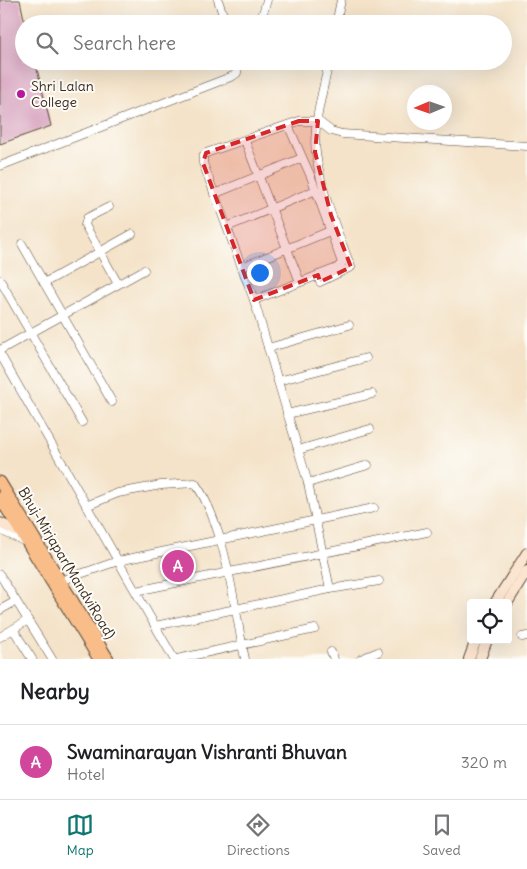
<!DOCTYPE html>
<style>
:root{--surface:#fff;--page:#f2f2f2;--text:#202124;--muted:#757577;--line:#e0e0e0;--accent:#0f766e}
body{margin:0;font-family:Delius,sans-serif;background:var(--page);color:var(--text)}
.controls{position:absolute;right:15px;bottom:15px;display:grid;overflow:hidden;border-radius:5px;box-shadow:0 5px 20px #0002}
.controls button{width:45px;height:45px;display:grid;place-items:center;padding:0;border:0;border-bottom:1px solid var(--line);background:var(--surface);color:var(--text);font:25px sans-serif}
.compass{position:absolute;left:407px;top:85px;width:45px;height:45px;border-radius:50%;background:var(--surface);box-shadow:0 5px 20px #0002;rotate:268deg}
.you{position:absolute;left:259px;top:272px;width:18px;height:18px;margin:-12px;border:4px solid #fff;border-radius:50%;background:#1a73e8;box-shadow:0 0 0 8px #1a73e833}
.badge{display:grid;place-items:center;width:32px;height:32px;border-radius:50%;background:var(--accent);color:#fff;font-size:16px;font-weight:700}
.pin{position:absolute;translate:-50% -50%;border:2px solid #fff;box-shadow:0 1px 5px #0006}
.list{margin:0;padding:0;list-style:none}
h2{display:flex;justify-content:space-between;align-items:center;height:65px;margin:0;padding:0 20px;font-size:21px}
h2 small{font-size:16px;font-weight:400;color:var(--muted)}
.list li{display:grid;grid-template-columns:32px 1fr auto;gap:15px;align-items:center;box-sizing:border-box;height:75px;padding:0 20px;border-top:1px solid var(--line)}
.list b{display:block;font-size:19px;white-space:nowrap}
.list p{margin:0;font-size:16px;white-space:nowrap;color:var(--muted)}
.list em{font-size:16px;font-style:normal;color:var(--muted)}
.icon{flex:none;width:28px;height:28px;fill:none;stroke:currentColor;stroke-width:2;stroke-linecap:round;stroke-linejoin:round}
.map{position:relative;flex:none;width:527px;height:659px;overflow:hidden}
.search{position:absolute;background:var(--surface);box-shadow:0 5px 20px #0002;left:15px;right:15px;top:15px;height:55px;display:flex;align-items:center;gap:12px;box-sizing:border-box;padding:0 18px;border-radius:28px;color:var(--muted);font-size:19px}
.sheet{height:140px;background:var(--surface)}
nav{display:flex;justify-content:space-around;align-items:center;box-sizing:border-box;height:70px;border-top:1px solid var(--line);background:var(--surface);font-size:14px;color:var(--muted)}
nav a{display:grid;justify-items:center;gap:2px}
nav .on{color:var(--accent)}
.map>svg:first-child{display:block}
.building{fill:#d59dbc}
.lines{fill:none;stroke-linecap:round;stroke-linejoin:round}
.street-casing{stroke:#574638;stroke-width:9}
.secondary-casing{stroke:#574638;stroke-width:12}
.primary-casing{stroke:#574638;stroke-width:13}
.street{stroke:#fff;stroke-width:8}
.secondary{stroke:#fce5d0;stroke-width:10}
.primary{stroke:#f8bd89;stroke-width:11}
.marked{fill:#d62828;fill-opacity:0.2;stroke:#d62828;stroke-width:4;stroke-dasharray:10 6;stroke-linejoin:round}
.poi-dot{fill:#b5179e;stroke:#fdfcf7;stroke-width:2}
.labels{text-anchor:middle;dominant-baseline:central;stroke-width:4;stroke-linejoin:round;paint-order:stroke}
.poi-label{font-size:14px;fill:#3b2a1e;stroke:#fdfcf7;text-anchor:start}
.street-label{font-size:14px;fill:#3b2a1e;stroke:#fdfcf7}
</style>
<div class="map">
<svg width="527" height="659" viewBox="0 0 527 659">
<rect width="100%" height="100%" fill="#fdfcf7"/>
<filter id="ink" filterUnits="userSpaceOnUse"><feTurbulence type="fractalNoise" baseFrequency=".02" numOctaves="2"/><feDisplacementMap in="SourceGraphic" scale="10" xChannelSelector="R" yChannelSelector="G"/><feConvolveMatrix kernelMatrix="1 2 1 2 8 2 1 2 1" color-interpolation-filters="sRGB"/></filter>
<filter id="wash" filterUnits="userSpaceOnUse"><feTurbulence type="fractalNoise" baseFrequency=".0096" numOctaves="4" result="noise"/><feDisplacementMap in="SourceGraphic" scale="20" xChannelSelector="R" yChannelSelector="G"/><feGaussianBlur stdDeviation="1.12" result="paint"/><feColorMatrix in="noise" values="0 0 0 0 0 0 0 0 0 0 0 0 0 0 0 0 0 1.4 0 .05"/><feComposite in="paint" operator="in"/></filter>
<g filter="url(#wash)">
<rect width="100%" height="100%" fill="#f4e3c9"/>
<g id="blocks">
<path class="building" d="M0,0H20L25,24L24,61H35L51,126L0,144Z"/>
</g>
</g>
<g filter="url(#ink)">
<use href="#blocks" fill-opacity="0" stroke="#574638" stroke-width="1"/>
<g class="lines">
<g class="street-casing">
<g id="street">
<path d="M218,0L226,24"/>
<path d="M263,13L267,0"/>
<path d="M336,24L341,0"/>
<path d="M245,141L300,282"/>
<path d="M0,166L233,76L237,73V61"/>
<path d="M214,194L302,158"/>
<path d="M109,207L87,218L85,225L118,284"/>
<path d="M227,227L316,190"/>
<path d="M22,244L112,402"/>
<path d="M242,267L330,231"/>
<path d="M318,275L320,282L351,267C337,231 321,192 316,153C312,126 324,88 329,61"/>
<path d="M0,280L82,422"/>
<path d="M44,283L132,234"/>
<path d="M254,300L337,268L342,263L311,177L288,125"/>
<path d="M268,348L349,325"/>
<path d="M0,350L144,270"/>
<path d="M0,354L174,659"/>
<path d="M278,381L366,358"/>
<path d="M287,414L372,394"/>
<path d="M298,450L370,429"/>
<path d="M308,483L368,465"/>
<path d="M86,506L118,493L161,485L195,483C226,526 234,607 245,659"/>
<path d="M0,530L26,542"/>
<path d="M0,575L52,659"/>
<path d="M60,581L118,561L374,508"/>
<path d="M330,589L308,483L254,300L203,163V156L206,153L299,121H318L331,131L342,134L527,146"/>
<path d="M136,591L427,532"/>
<path d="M0,610L16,601"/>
<path d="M155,626L330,589L379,581"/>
<path d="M13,629L32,659"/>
<path d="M0,637L28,620"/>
<path d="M522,637L527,636"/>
<path d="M331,652L334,659"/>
<path d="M177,659L315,629"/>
<path d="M361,659L378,652"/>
</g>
</g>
<g class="secondary-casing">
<g id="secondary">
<path d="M0,523L24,535"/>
<path d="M495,603L527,553"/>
<path d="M507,603L527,571"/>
<path d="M469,659L476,640"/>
<path d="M480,659L487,640"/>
</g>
</g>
<g class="primary-casing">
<g id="primary">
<path d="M0,482L108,659"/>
<path d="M0,498L99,659"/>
</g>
</g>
<use href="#street" class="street"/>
<use href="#secondary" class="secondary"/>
<use href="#primary" class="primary"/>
</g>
</g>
<path class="marked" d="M299,121H318L315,152L331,215L351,267L320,282L318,275L254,300L203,163L206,153Z"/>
<circle class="poi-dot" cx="21" cy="94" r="5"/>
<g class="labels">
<g class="poi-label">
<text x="31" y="86">Shri Lalan<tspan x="31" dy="16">College</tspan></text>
</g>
<g class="street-label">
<text transform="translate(67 563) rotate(59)">Bhuj-Mirjapar(MandviRoad)</text>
</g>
</g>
</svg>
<div class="controls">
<button><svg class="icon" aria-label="locate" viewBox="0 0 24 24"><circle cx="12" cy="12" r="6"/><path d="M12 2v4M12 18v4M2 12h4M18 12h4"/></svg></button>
</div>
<svg class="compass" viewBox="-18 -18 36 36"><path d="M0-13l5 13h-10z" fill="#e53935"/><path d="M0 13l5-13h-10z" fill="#757577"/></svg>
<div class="you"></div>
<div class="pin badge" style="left:178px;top:566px;background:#d1479c">A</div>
<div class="search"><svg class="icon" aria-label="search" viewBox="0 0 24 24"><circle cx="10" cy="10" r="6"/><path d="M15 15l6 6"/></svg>Search here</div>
</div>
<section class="sheet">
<h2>Nearby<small></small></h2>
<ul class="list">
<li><span class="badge" style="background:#d1479c">A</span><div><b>Swaminarayan Vishranti Bhuvan</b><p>Hotel</p></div><em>320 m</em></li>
</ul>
</section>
<nav>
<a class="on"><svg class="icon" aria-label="map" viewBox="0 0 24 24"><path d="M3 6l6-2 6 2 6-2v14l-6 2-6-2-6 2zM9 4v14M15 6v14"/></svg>Map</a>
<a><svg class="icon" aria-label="directions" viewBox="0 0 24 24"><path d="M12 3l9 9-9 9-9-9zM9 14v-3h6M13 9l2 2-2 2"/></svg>Directions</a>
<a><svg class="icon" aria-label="saved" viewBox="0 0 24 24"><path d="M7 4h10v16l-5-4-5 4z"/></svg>Saved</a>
</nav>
